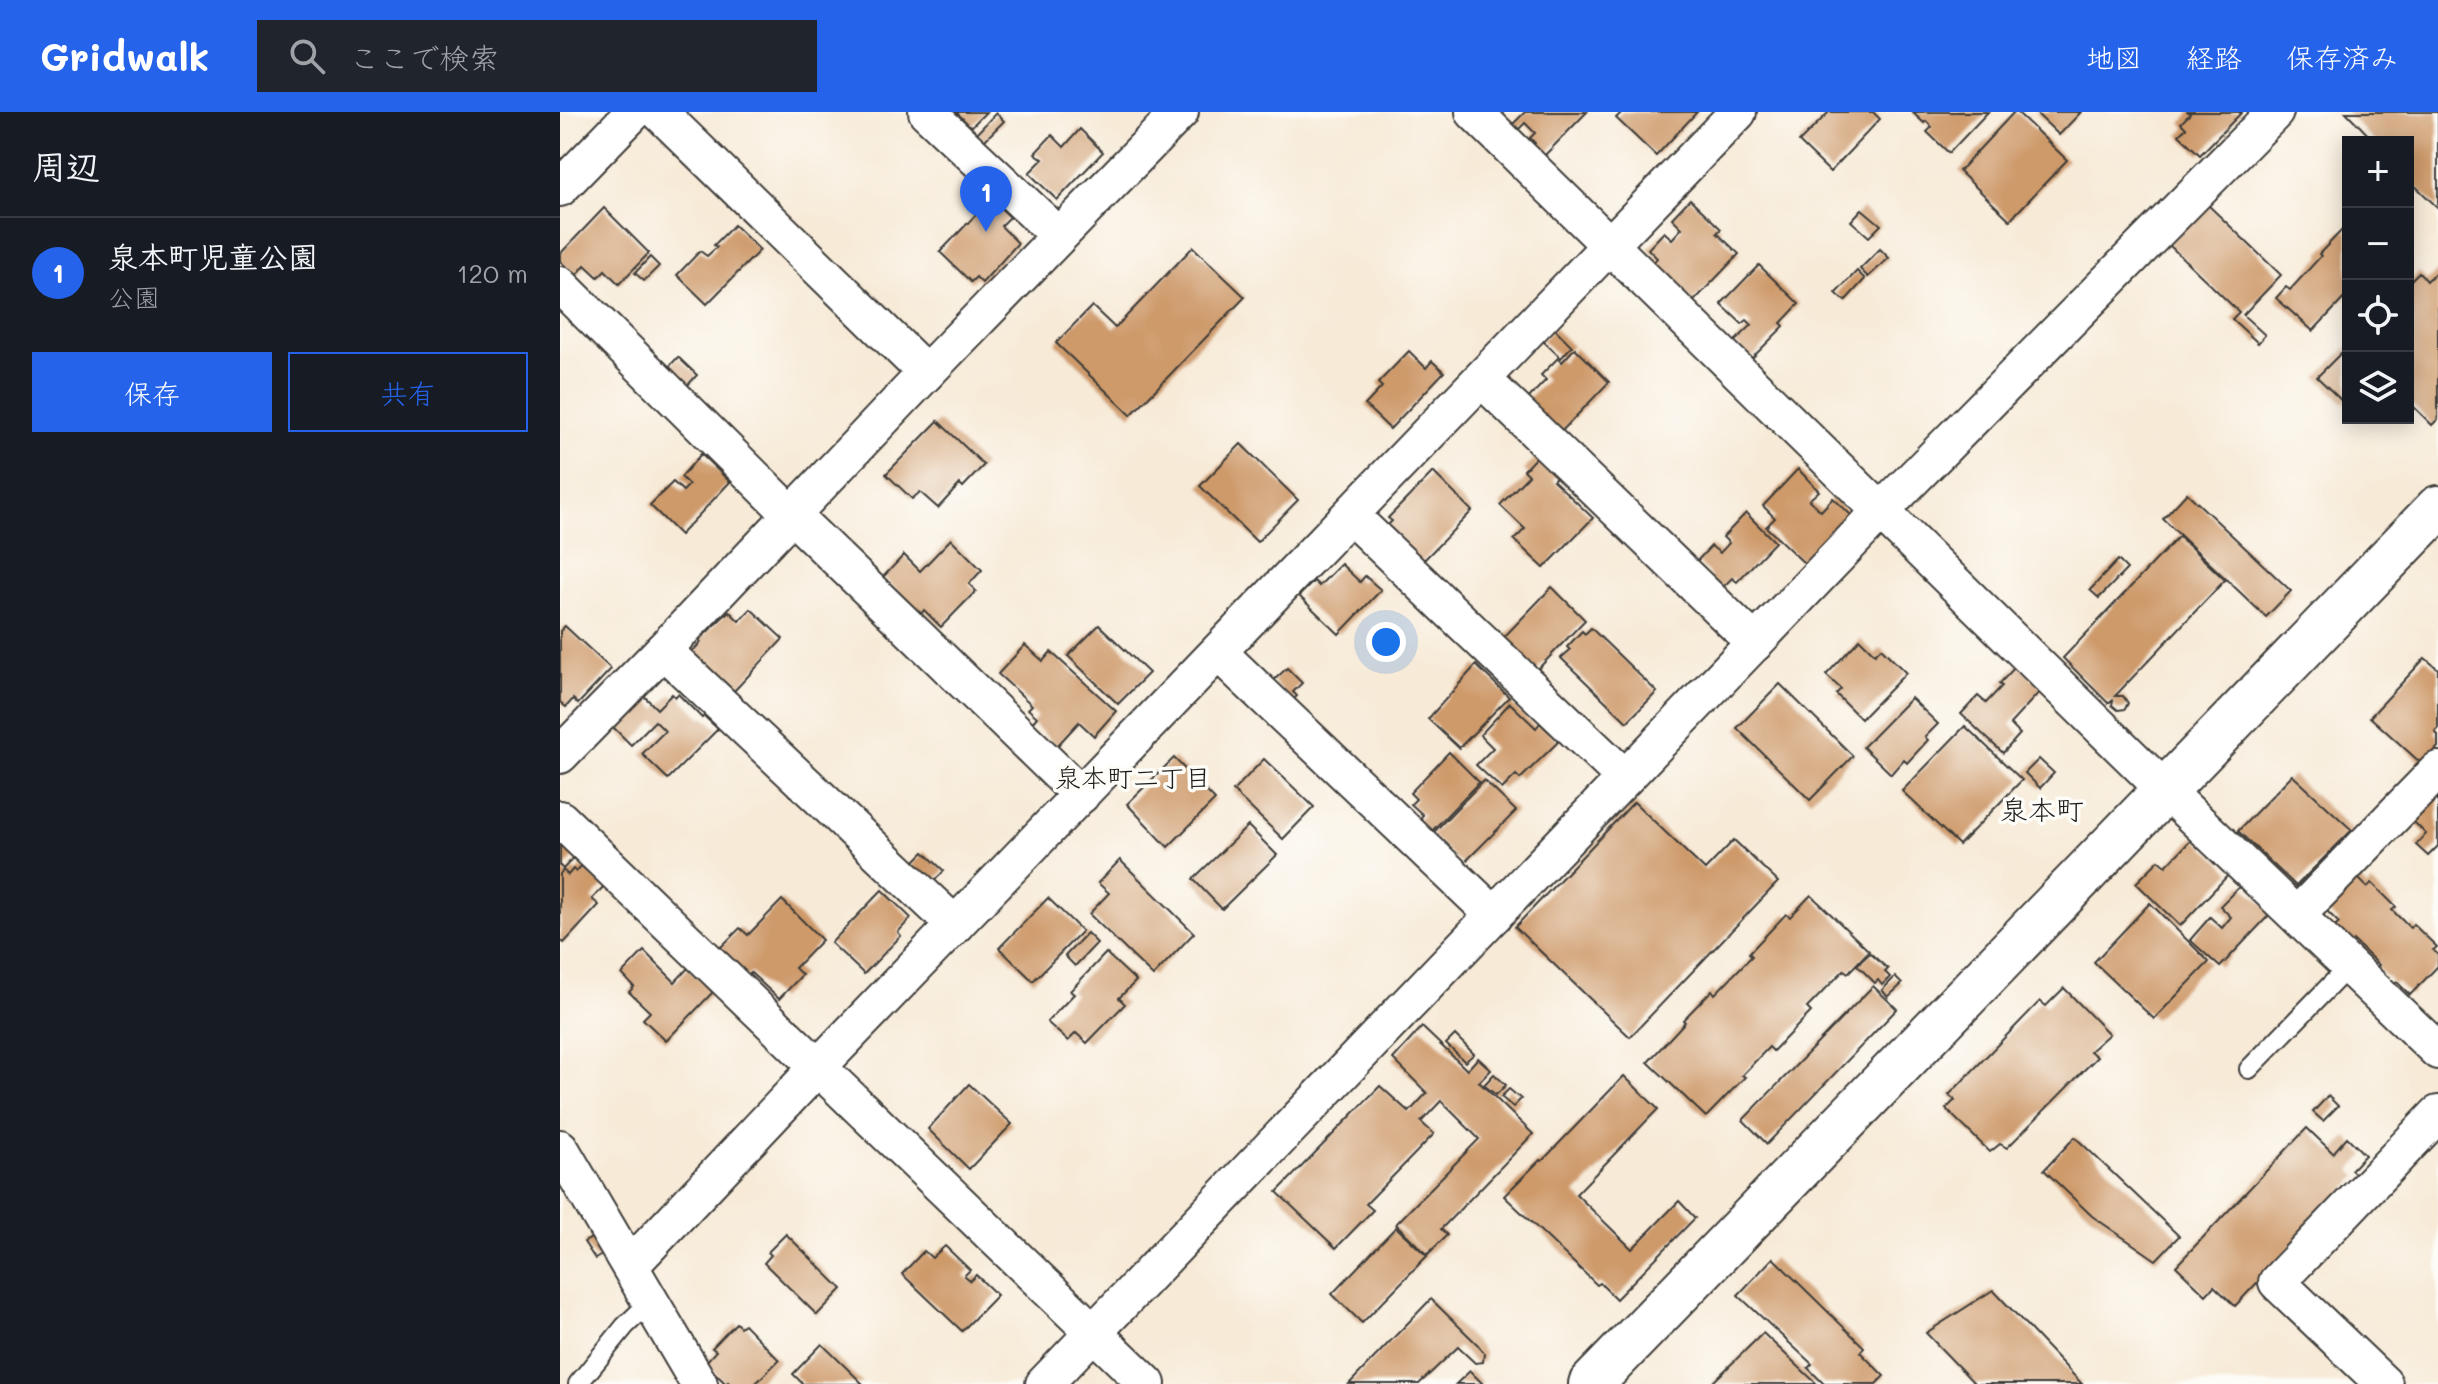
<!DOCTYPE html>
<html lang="ja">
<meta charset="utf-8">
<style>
:root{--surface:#171b24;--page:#20242c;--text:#f1f3f6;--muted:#9ea1a6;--line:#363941;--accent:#2563eb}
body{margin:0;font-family:Mali,"Klee One",sans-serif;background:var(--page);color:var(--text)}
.controls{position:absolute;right:24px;top:24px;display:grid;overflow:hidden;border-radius:0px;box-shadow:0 4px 20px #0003}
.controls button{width:72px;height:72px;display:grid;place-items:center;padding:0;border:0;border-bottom:2px solid var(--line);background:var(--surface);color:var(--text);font:40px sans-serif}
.you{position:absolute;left:826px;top:530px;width:28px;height:28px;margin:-20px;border:6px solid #fff;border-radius:50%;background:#1a73e8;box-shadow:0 0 0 12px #1a73e833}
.badge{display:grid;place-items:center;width:52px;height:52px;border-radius:50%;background:var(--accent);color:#fff;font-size:26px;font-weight:700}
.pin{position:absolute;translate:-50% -66px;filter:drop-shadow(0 2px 4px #0008)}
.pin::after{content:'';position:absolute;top:42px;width:28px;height:24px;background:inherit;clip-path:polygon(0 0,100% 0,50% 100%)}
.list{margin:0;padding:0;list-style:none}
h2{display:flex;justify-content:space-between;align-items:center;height:104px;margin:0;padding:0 32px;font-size:34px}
h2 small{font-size:26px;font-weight:400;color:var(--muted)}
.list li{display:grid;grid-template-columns:52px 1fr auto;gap:24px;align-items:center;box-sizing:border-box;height:112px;padding:0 32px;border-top:2px solid var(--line)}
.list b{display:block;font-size:30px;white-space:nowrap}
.list p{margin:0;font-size:26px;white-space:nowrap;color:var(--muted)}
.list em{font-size:26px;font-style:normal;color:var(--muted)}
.actions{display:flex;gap:16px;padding:24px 32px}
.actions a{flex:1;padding:18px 0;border:2px solid var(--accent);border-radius:0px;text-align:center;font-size:28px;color:var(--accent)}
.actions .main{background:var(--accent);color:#fff}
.icon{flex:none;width:44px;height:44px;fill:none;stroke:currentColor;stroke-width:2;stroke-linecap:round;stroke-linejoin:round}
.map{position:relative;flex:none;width:1878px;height:1272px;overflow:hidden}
header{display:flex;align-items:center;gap:48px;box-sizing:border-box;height:112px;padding:0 40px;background:var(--accent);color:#fff}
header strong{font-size:38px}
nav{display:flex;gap:44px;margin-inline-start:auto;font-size:28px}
.search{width:560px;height:72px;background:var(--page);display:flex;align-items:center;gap:20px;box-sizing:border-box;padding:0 28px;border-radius:0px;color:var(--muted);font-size:30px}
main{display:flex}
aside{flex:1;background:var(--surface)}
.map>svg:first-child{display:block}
.building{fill:#ce9a6b}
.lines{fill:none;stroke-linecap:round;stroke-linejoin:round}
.lane-casing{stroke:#3d3b38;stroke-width:22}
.street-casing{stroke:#3d3b38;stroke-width:40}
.secondary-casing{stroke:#3d3b38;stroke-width:48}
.lane{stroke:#fff;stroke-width:18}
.street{stroke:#fff;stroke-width:36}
.secondary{stroke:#fff;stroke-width:44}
.labels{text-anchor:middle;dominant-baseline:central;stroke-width:7;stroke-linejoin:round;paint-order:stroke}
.neighbourhood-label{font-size:26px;fill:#1c1c1c;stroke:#fdfcf7}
.quarter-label{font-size:28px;fill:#1c1c1c;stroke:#fdfcf7}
</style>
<header>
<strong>Gridwalk</strong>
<div class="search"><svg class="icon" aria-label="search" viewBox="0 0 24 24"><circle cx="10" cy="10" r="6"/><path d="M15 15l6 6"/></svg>ここで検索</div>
<nav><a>地図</a><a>経路</a><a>保存済み</a></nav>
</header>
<main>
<aside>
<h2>周辺<small></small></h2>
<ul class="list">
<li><span class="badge">1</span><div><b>泉本町児童公園</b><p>公園</p></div><em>120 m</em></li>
</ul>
<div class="actions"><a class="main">保存</a><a>共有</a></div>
</aside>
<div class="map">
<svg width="1878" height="1272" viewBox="0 0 1878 1272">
<rect width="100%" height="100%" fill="#fdfcf7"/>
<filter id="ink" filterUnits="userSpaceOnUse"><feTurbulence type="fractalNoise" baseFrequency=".0125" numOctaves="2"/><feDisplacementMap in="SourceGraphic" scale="16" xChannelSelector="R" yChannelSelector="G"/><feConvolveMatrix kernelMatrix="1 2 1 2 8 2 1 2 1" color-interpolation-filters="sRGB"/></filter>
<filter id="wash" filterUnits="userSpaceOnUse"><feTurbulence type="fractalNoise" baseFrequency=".006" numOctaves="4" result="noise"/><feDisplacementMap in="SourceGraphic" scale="32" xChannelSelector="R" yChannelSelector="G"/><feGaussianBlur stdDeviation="1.8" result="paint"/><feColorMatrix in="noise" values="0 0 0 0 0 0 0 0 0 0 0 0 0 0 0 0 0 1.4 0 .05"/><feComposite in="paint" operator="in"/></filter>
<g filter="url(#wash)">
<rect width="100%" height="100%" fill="#f7ead7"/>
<g id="blocks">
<g class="building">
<path d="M396,0H426L411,15Z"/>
<path d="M965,0H1027L983,45L972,35L975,31L970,26L975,21L965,11L956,20L950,15Z"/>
<path d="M1062,0H1137L1096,44L1056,6Z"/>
<path d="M1269,0H1313L1320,7L1270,60L1239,30Z"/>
<path d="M1352,0H1428L1389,41L1367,20L1372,15L1366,9L1364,11Z"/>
<path d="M1454,0H1457L1507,48L1450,108L1399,59Z"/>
<path d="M1475,0H1521L1499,23Z"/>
<path d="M1628,0H1682L1640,43L1619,23L1626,16L1621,11L1630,2Z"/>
<path d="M1786,0H1878V96L1848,67V30H1815Z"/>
<path d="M436,1L444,9L424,29L417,21Z"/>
<path d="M520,17L543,40L497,88L469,61L483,47L475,41L492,23L504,35Z"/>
<path d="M431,87L450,105L441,114L458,131L422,171L416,165L411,170L380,140Z"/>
<path d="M1130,87L1161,117L1157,121L1179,142L1133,190L1093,151L1097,146L1088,137L1104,120L1112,127L1122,116L1112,106Z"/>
<path d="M1646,91L1721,163L1683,203L1705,223L1698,231L1672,207L1679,200L1608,132Z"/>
<path d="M44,96L89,141L59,172L45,158L38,165L25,153L16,164L0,149V142Z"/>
<path d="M1302,97L1321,113L1309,125L1291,109Z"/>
<path d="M174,113L200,138L147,192L117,163L140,139L147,144L157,135L154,133Z"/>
<path d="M1788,116V182L1753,219L1716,186L1726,175L1730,178L1761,144L1759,142L1782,118L1785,120Z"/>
<path d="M633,135L685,185L571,303L496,231L532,194L555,216Z"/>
<path d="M1320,137L1329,146L1308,165L1300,157Z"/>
<path d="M90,145L99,154L84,169L75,161Z"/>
<path d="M1199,153L1239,192L1221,211L1224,214L1191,247L1174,230L1192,213L1187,208L1182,212L1161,192Z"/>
<path d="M1878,158V307L1872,313L1848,289V171L1859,160L1867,169Z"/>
<path d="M1297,159L1305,167L1285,189L1276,181Z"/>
<path d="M994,216L1012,234L1001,246L982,228Z"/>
<path d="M1788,234V287L1784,291L1757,265Z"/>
<path d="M1015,236L1049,270L998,323L964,291L986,268L981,263L998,246L1002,250Z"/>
<path d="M849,239L866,256L872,249L884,260L830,317L805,293L822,275L818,271Z"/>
<path d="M118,245L137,263L125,276L106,258Z"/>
<path d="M378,309L424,353L403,375L400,372L378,396L360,380L352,387L326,362Z"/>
<path d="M681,332L738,388L697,430L640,374Z"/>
<path d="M141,342L170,370L120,423L90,393L113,370L123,379L129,373L121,365Z"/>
<path d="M977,344L998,363L993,368L1033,406L984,456L954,428L965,417L940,393L969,363L964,358Z"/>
<path d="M1238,357L1259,379L1249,388L1261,399L1273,386L1292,404L1245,452L1206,415L1215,406L1203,394Z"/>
<path d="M873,360L912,399L861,451L825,416L832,409L828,406Z"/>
<path d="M1627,381L1731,479L1706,505L1603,407Z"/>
<path d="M1186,401L1215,430L1177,470L1172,466L1158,480L1147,459L1137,449L1151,434L1160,441L1169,431L1163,425Z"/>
<path d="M1619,424L1665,468L1555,584H1563L1568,591L1565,597L1558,598L1552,593L1553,588L1548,591L1503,546Z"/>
<path d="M391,427L422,458L409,472L416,479L381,515L364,498L361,502L323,465L344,443L360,459Z"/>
<path d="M1558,448L1567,457L1539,486L1530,478Z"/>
<path d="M781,452L800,470L805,464L821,478L779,522L739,484L754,469L759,474Z"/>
<path d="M992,475L1025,508L976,559L943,526Z"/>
<path d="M191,497L223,527L174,579L132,540L141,530L139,528L169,499L179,509Z"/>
<path d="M539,513L589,561L558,592L508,544Z"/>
<path d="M5,514L51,557L18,592L13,587L6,595L0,590V519Z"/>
<path d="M1031,516L1097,580L1067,610L1001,546L1010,538L1007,535L1022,519L1025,522Z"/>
<path d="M1300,527L1315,542L1321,536L1346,561L1301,607L1276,582L1281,577L1266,563Z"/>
<path d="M465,533L483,549L491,540L556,599L534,624L519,610L497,634L472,611L477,605L468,597L472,593L438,562Z"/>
<path d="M1865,546L1878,557V616L1875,620L1878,623V635L1862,652L1810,605Z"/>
<path d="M1458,552L1483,576L1450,612L1460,622L1443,641L1401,602L1418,584L1426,591L1442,574L1439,572Z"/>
<path d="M916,553L949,585L899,636L868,607Z"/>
<path d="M727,556L742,571L733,580L737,584L732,589L713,569Z"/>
<path d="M1220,572L1293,644L1250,688L1177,616Z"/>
<path d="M82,582L97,597L112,582L115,585L118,582L142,606L144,604L158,617L108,667L82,642L105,619L95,609L71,633L51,613Z"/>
<path d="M1351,586L1378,612L1365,625L1368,628L1347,651L1344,647L1331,662L1303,635Z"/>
<path d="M950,591L976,616L980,611L999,629L960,667L956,663L942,677L916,653L933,636L920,623Z"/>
<path d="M1405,614L1462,668L1399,733L1342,679Z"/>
<path d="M889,640L919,670L870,721L857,709L863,703L851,692L856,687L850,681Z"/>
<path d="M614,646L655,688L608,735L567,692Z"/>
<path d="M704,647L754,695L723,727L673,679Z"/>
<path d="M1479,647L1494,661L1480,676L1465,661Z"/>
<path d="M1732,663L1792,718L1736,774L1678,719Z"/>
<path d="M924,668L956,699L902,753L871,723Z"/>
<path d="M1878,681V734L1868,744L1856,733L1866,722L1852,708Z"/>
<path d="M1074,690L1145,758L1174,728L1218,770L1070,925L955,815Z"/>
<path d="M688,714L717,743L662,797L633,767Z"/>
<path d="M1634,725L1671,760L1620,814L1576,771L1599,748L1606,754Z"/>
<path d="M0,728L16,743L3,757L0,754Z"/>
<path d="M364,740L384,759L371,772L351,753Z"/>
<path d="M560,748L634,821L593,864L529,802L549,781L538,771Z"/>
<path d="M21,754L44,774L32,787L39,793L4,831L0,827V762L3,758L8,763L13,757L16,760Z"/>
<path d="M1797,765L1807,775L1812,771L1836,795L1832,798L1850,816L1853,812L1877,835L1873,838L1878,843V854L1850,883L1837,870L1834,872L1817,856L1819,853L1794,829L1792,832L1775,815L1779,811L1765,797Z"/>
<path d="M1682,772L1712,800L1660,855L1630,828L1650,805L1662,816L1671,805L1660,794Z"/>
<path d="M322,778L351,806L338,820L341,824L304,862L271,831Z"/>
<path d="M1251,783L1309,839L1288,861L1284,858L1247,896L1251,900L1213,939L1209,935L1182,963L1185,965L1146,1005L1088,950L1125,910L1123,908L1152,878L1155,882L1192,844L1189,841L1226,802L1230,805Z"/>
<path d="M488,786L522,819L473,869L439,836Z"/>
<path d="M222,788L262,828L235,856L242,863L219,887L191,861L187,865L159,837L180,816L188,823Z"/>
<path d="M1590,791L1649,850L1594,907L1534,850Z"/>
<path d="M527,821L537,831L515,854L505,844Z"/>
<path d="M84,839L115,870L128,856L153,880L106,929L83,907L90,900L69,880L74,875L62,862Z"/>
<path d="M546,841L576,869L559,886L565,892L527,931L516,921L508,929L487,910L514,882L510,879Z"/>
<path d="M1310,841L1328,857L1325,860L1330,865L1322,873L1318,868L1315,871L1297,853Z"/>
<path d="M1335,865L1342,872L1328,885L1322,878Z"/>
<path d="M1313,874L1337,897L1207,1032L1183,1008Z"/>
<path d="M1504,876L1549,922L1530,939L1537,945L1447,1036L1440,1032L1430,1040L1386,997L1395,988L1389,983L1480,889L1486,894Z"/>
<path d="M862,915L907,958L918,946L931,958L919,970L973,1022L881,1117L887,1123L867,1143L836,1112L919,1027L881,989L861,1010L874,1022L806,1092L813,1098L776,1136L717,1080L820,974L849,1000L867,981L833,947Z"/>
<path d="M895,923L914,942L905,950L886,932Z"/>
<path d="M934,962L946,973L936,983L924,973Z"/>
<path d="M1064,964L1098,997L1016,1082L1072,1137L1119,1089L1135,1106L1056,1187L1040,1171L1037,1173L944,1084L980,1048L982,1049Z"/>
<path d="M409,972L452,1012L409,1057L368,1017Z"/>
<path d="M949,977L961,987L953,995L941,985Z"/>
<path d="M1768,984L1778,994L1763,1009L1753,1000Z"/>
<path d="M1747,1016L1773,1041L1787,1025L1805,1043L1791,1058L1798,1064L1675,1194L1654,1174L1646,1183L1616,1154Z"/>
<path d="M1515,1025L1619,1124L1596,1148L1532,1104L1484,1058Z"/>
<path d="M836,1115L867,1144L802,1211L772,1182Z"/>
<path d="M226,1122L282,1177L257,1203L204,1151L211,1143L208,1140Z"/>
<path d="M37,1123L47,1140L35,1147L24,1130Z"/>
<path d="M385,1134L410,1158L404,1164L410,1169L416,1163L437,1183L402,1219L342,1162L364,1139L372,1146Z"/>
<path d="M1213,1146L1304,1235L1300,1240L1324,1264L1316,1272H1264L1248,1256L1252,1252L1178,1183Z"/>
<path d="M1433,1178L1522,1272H1415L1366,1221Z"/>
<path d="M871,1187L918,1233L924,1241L923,1250L915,1251L898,1235L859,1272H789Z"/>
<path d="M176,1211L180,1215L184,1212L219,1248L195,1272H170L168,1270L166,1272L145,1251L156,1239L152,1236Z"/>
<path d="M1203,1221L1257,1272H1151Z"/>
<path d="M262,1232L303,1272H243L233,1262Z"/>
<path d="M910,1259L923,1272H896Z"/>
</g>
</g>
</g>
<g filter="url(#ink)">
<use href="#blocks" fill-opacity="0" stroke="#3d3b38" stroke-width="2"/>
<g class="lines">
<g class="lane-casing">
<g id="lane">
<path d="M1689,957L1789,854"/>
<path d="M18,1272L65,1214L90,1190"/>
</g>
</g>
<g class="street-casing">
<g id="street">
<path d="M99,0L366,261"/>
<path d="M367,0L499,124"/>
<path d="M914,0L1605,678L1878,939"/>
<path d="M0,76L74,0"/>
<path d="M0,173L231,402L521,683"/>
<path d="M922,267L1195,531"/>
<path d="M791,404L1065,666"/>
<path d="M103,538L395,813"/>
<path d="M659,541L934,803"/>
<path d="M0,643L103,538L366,261L620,0"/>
<path d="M0,707L587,1272"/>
<path d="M1737,803L1878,658"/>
<path d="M0,1036L139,1272"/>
<path d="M70,1154L257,956L1178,0"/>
<path d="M484,1272L1321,399L1715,0"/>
<path d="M1824,1272L1717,1170L1878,1002"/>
</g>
</g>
<g class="secondary-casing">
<path id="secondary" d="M1031,1272L1878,396"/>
</g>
<use href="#lane" class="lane"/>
<use href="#street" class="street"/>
<use href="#secondary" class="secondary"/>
</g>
</g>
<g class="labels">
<g class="neighbourhood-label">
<text x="573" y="665">泉本町二丁目</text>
</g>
<g class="quarter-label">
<text x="1482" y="697">泉本町</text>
</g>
</g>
</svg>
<div class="controls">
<button>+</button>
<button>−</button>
<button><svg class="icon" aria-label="locate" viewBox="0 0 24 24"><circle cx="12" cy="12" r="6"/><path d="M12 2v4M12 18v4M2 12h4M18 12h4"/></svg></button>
<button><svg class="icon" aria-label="layers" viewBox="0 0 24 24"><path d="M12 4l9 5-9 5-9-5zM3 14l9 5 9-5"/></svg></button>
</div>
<div class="you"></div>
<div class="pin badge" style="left:426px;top:120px">1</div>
</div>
</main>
